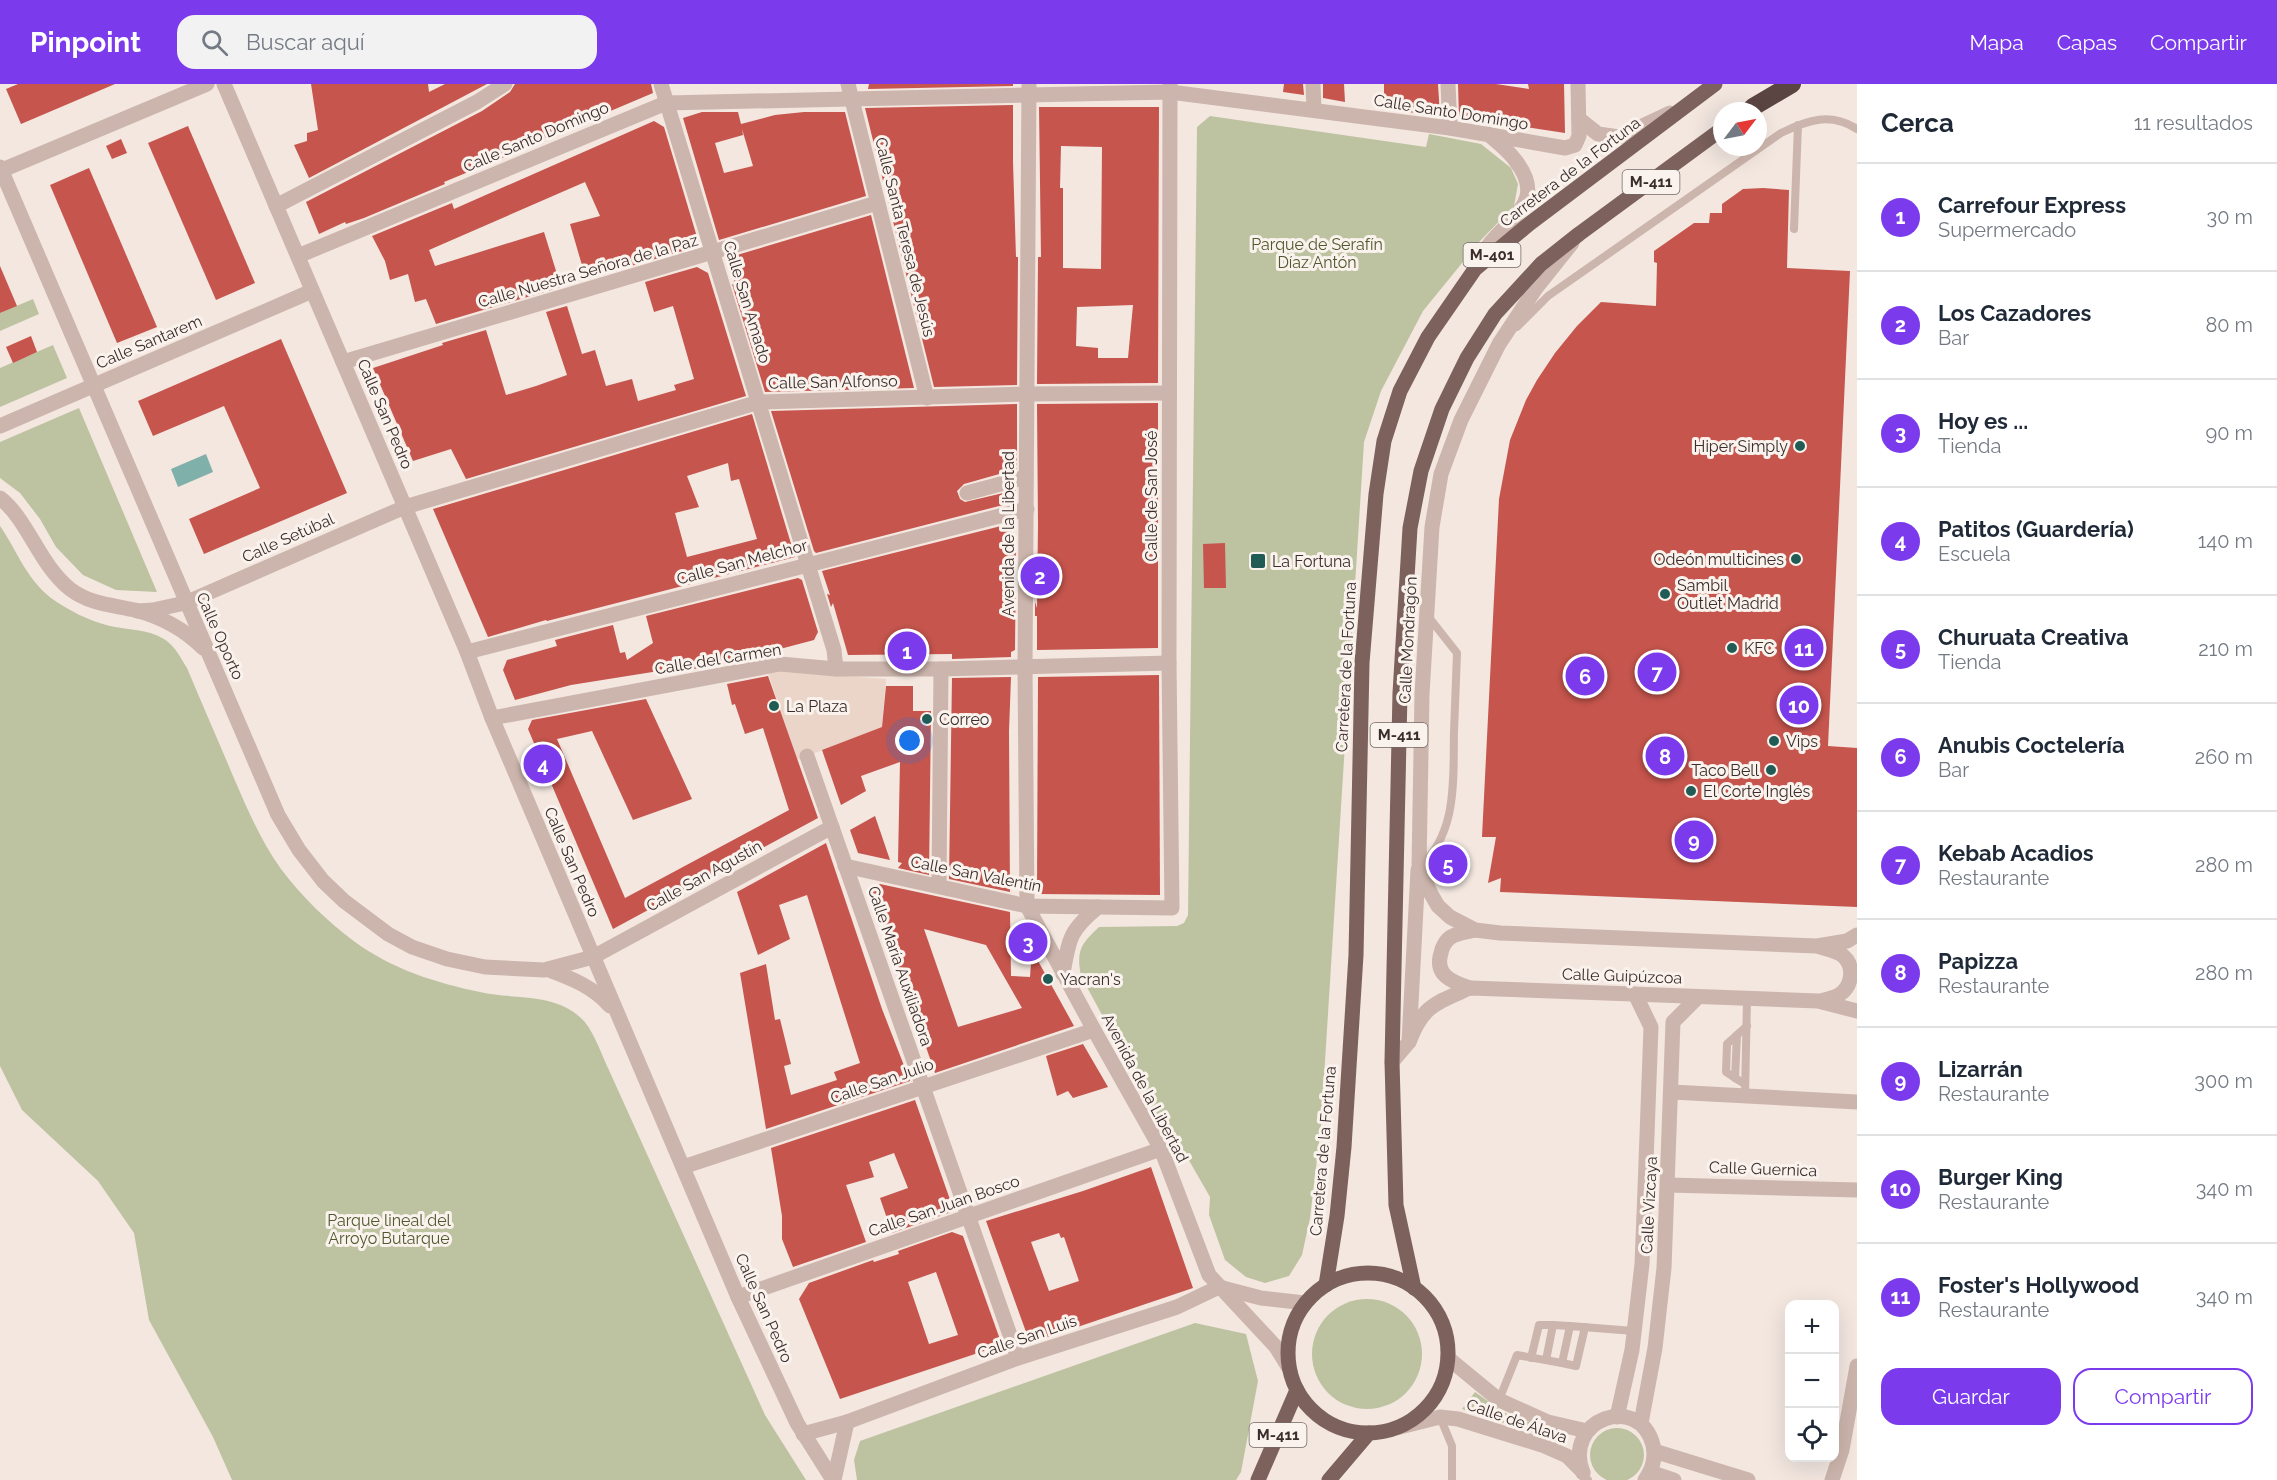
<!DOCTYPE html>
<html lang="es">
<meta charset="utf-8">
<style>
:root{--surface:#fff;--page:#f2f2f3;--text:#1f2937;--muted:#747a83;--line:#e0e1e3;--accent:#7c3aed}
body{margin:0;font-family:Raleway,sans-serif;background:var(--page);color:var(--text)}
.controls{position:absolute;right:18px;bottom:18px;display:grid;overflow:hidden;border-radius:12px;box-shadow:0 6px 24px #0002}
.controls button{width:54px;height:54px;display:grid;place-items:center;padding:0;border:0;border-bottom:2px solid var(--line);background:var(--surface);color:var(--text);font:30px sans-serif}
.compass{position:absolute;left:1713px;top:18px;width:54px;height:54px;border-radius:50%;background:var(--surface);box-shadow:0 6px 24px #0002;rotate:58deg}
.you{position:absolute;left:910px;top:657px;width:21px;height:21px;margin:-15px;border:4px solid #fff;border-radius:50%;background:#1a73e8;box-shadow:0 0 0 9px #1a73e833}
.badge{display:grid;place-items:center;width:39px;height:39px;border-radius:50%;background:var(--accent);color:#fff;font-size:20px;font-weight:700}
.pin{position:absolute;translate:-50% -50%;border:3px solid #fff;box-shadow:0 2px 6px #0006}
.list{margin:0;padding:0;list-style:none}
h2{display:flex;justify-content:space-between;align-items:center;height:78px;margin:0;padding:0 24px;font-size:26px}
h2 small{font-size:20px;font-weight:400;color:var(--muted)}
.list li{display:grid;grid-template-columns:39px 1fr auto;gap:18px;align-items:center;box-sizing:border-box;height:108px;padding:0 24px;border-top:2px solid var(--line)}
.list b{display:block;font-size:22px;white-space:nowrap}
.list p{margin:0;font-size:20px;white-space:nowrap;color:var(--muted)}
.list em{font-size:20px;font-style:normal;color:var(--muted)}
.actions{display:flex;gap:12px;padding:18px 24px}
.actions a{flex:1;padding:14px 0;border:2px solid var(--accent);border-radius:18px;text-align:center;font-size:21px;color:var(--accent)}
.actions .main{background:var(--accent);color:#fff}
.icon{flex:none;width:33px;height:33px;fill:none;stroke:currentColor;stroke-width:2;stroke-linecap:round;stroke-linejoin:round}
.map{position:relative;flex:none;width:1857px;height:1396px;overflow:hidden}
header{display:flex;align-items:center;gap:36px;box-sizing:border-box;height:84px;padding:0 30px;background:var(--accent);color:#fff}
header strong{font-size:28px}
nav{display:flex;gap:33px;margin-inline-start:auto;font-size:21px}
.search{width:420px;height:54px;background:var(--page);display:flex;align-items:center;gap:15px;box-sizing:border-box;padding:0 21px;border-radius:18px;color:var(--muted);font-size:22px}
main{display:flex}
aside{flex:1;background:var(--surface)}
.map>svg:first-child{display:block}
.green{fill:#bdc3a0}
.plaza{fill:#ebd5c8}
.water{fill:#7fb0aa}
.building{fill:#c5554d;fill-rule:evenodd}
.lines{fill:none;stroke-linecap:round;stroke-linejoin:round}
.lane{stroke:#ccb5ac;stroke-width:8}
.street{stroke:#ccb5ac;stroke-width:15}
.primary{stroke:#7c615c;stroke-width:15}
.highway{stroke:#5b4542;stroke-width:18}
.poi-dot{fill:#205c55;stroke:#faf2ed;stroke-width:2}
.labels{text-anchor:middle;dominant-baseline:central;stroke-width:6;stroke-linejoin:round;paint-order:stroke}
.shield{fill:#faf2ed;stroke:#746865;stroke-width:1.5}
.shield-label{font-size:15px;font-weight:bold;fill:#3a2d2b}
.street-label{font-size:16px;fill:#3a2d2b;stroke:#faf2ed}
.park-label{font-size:16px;fill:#50582e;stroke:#faf2ed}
.poi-label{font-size:16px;fill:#3a2d2b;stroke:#faf2ed;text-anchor:start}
</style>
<header>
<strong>Pinpoint</strong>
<div class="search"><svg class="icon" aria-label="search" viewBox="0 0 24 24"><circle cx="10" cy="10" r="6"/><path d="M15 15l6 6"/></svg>Buscar aquí</div>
<nav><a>Mapa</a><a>Capas</a><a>Compartir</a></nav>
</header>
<main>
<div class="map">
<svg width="1857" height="1396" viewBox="0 0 1857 1396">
<rect width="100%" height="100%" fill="#f3e7e0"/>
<g class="green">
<path d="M1210,32L1426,63L1429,50L1481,60L1511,84L1518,100L1514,122L1480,157L1423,227L1381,307L1364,358L1321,1041L1310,1134L1302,1171L1289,1192L1265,1199L1246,1193L1225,1176L1209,1131L1210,1113L1179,1059H1171L1081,892C1076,866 1081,860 1099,843L1177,842L1184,839L1188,831L1197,43Z"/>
<path d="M33,215L39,230L0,247V229Z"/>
<path d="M53,261L67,294L0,323V284Z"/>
<path d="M79,324L157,508L116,506L83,491L56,463L40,435L20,409L0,394V358Z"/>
<path d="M0,442C18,468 25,493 51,514C68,526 89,537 110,542C127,546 148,545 164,555C175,562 180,573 187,584C202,620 218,656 233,692C247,724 260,756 281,785C302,813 327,837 355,858C392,885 436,899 480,908C515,916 556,908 583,936C593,946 602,971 608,984L765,1331L806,1396H232L213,1353L149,1236L134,1149L98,1097L22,1026L0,982Z"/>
<circle cx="1367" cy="1270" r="55"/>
<path d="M1195,1239L1246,1250L1258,1297L1241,1388L1236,1396H857L854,1376L860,1357Z"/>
<path d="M1475,1308L1505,1329L1537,1341L1534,1349L1462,1325Z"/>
<circle cx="1617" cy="1371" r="27"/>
</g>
<path class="plaza" d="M767,586L886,595L882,643L797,676Z"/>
<path class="water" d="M206,370L213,388L178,403L171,385Z"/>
<g class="building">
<path d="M18,0H115L21,40L6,5Z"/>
<path d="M311,0H428L429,8L445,0H487L309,94L294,61L307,57V49L318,46Z"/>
<path d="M515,0H651L653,9L594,34L573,40L512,70L444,98L445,100L364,134L346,140L345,138L319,150L306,118L482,27L510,8Z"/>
<path d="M869,0H1013V2L868,5Z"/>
<path d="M1284,0H1303L1304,11L1283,8Z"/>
<path d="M1323,0H1344L1345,18L1323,14Z"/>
<path d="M1384,0H1438L1440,33L1384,24Z"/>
<path d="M1458,0H1496L1529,5L1528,0H1564L1565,49L1459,33Z"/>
<path d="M1013,21V78L1016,173H1018L1017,301L934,303L865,24Z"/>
<path d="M1039,23H1159L1158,299L1037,300L1038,173H1041ZM1061,62L1102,63L1101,185L1063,184V104H1060ZM1133,221L1128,274H1098V264L1076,262L1077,223Z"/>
<path d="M702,28H738L741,40L775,31L804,28H845L866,112L719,156L683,34ZM742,45L753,82L724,89L715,59L743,51Z"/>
<path d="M654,37L664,43L697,153L693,164L586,195L570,140L600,132L585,98L429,166L435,182L544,148L561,203L436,240L426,215L415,218L408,190L390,196L385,177L372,152L452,119L454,125Z"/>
<path d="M188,42L255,199L216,216L148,59Z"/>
<path d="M121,55L127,69L112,75L106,62Z"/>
<path d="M89,84L157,243L117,259L50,101Z"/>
<path d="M1763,104L1789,106L1787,184L1850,187L1828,662L1857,664V823L1500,808L1501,794L1488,799L1496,753H1482L1499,415L1510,356L1526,316L1537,296L1555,269L1577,242L1601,218L1656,222L1657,179L1654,178V167L1694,139H1709L1710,129H1722V120L1743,105Z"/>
<path d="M871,131L914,304L765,308L732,200L736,202L727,174Z"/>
<path d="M0,182L17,222L0,229Z"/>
<path d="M697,183L708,189L746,312L466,395L451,365L413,377L373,284L443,261L442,259L486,246L506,311L536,302L567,291L546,228L567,222L582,270L595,266L606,302L632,295L638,317L676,306L674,301L694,295L673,222L654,228L645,198Z"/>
<path d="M31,252L37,268L13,279L6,263Z"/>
<path d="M281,255L347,409L204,470L189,435L260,404L224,322L153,352L138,317Z"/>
<path d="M1158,319V564L1037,566V532H1035V518L1037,524L1038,441L1037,320Z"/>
<path d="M1017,320V385L964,400L957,407L960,415L965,418L1016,406V416L1003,419V421L816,469L814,467L771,327Z"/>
<path d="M752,330L795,473L547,537L546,536L488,553L433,425ZM728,379L731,397L739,395L757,455L687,473L675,429L699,423L687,392Z"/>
<path d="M1009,440L1016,460L1015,566L1011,568V573L952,575V570L848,571L833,519L831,523L827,510L830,511L822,487Z"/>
<path d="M1225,459L1226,504H1204L1203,460Z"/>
<path d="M798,494L802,496L818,548L814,556L761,570L762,573L665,590V586L571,601L515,616L503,586L507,576L557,562L555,556L613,541L620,569L625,568L627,576L653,559L646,532Z"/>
<path d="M1159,591L1160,811L1037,810L1038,593Z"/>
<path d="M768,592L818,734L613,845L528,645L532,636L646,615L692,715L633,736L592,647L557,655L625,814L789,726L763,644L745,650L735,620L732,621L727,600Z"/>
<path d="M1011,593L1009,647L1010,808L949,795L952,594Z"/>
<path d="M886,602H913V627H931L929,791L898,784L902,779L898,778L900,678L861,692L866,707L841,721L822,666L882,643Z"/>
<path d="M875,732L890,776L858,769L850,746Z"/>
<path d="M826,759L882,925L910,997L766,1045L740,889L766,880L775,936L780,935L791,980L784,982L791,1011L837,996L834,988L860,979L807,811L779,821L790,855L758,871L737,808Z"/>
<path d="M880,800L1010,828L1011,892L1030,893L1032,866L1074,942L935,989L872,807ZM924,845L986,861L1022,924L958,943Z"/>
<path d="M1083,960L1108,1003L1073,1014L1068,1007L1057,1012L1046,972Z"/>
<path d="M915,1016L954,1127L892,1149L880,1114L908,1104L894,1069L869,1078L874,1093L846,1101L866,1158L793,1183L782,1155V1132L771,1064Z"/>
<path d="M1151,1083L1193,1204L1030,1259L986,1137L1083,1107ZM1059,1149L1061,1154L1064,1153L1079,1197L1049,1207L1031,1158Z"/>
<path d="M952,1148L963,1152L1002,1261L840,1315L799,1215L809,1199L873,1176L874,1178L899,1170L898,1167ZM936,1188L958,1251L929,1260L908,1198Z"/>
</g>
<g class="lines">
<g class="lane">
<path d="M1794,145L1798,41"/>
<path d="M1517,243L1548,212L1781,49C1808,36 1830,28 1857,45"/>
<path d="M1419,783C1458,750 1453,695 1454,648C1455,622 1456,596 1457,569L1427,531"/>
<path d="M1735,994L1726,988L1727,960L1737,951"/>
<path d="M1745,1000L1735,994L1737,951L1747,942"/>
<path d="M1745,1012L1747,915"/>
<path d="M1531,1274L1539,1241H1553"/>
<path d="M1546,1276L1553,1241L1570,1242"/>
<path d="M1562,1279L1576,1282L1585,1243"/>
<path d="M1499,1316L1517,1271L1562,1279L1570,1242L1634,1247"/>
<path d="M1440,1333L1452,1362V1396"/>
<path d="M1587,1396H1588"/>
</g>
<g class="street">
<path d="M224,0L467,568L492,634L738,1213L797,1339L833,1396"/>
<path d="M661,0L834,566L836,585"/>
<path d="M848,0L927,314"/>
<path d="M1029,0L1025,583L1027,822L1094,946L1161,1065L1209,1191L1276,1263L1289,1284"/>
<path d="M1313,0L1314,26"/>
<path d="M1448,0L1450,44"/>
<path d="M1579,35L1598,50L1619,53L1670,29"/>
<path d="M0,83L278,731L299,766L323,797L344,817L388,850L412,863L447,875L485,883L544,886L593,873L832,743"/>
<path d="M0,87L207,0"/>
<path d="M276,122L477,18L505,0"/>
<path d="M1572,159L1536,204L1499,260L1461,336L1441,390L1432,443L1422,610L1419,784L1431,810L1438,822L1450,833L1475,846L1500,849L1817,862L1847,857L1857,851"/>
<path d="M298,172L666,19L1170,8L1450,44L1565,64L1575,61L1579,52L1578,0"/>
<path d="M1476,182C1481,174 1485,166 1491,158C1514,131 1546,115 1515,76C1508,66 1497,58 1488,50"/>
<path d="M343,278L877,119"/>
<path d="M0,342L312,207"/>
<path d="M967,409L1026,393"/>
<path d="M0,414C29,437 38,479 70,505C89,520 113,521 135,526C162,533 184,545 203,564"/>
<path d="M137,527L153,526L185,519L405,423L759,318L1026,310L1169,309"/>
<path d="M467,568L1027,425"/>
<path d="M492,634L780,580L836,585H941L1169,579"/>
<path d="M807,672L1018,1274"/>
<path d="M845,782L1027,822L1172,824L1169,579L1170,1"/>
<path d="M939,802L941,585"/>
<path d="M1820,863C1826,865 1836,867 1842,871C1855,881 1853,902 1839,911C1834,914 1826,915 1821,917"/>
<path d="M549,886C573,895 593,903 610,922"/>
<path d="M1063,890C1069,855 1069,847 1098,823"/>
<path d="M1470,904C1452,898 1434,891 1441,869C1442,863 1446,856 1451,853C1457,849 1468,848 1475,846"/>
<path d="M1409,958C1423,921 1436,919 1470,904L1818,917L1857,927"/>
<path d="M1392,978L1409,958L1418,786"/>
<path d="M1672,1008L1857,1018"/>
<path d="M683,1083L1094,946"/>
<path d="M1668,1101L1857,1106"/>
<path d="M1219,1203L1261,1214L1305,1219"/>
<path d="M738,1213L1161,1065"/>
<path d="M1448,1274L1499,1316L1548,1338L1587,1347"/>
<path d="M1617,1333L1632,1266L1642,1180L1645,1105L1651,943L1635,910"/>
<path d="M1641,1339L1655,1264L1664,1184L1673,938L1698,913"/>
<path d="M1400,1343L1440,1333L1458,1335L1542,1361L1567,1372L1583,1388"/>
<path d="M803,1350L847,1338L1018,1274L1177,1223L1219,1203"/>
<path d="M1654,1367L1748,1396"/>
<path d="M1650,1388L1674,1396"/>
<path d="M1583,1389C1562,1335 1639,1308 1653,1361C1656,1374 1652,1386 1645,1396"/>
<path d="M834,1396L847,1338"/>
<path d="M1832,1396L1842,1366L1857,1282"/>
</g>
<g class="primary">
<circle cx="1368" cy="1269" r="80"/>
<path d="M1326,1201L1337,1132L1344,1063L1356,871L1362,579L1376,410L1384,357L1400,307L1428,253L1475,185L1529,140L1715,0"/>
<path d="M1414,1204L1396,1121L1392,978L1400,609L1410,444L1421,387L1442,325L1467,274L1495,230L1541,180L1579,150L1722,45"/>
<path d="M1258,1396L1297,1306"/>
<path d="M1329,1396L1369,1349"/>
</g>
<path class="highway" d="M1753,23L1792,0"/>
</g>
<g class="poi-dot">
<circle cx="1800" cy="362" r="6"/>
<circle cx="1796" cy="475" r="6"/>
<rect x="1250" y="469" width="16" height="16" rx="3"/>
<circle cx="1665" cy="510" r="6"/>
<circle cx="1732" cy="564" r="6"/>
<circle cx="774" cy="622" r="6"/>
<circle cx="927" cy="635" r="6"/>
<circle cx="1774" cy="657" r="6"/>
<circle cx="1771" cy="686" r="6"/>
<circle cx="1691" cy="707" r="6"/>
<circle cx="1048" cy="895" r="6"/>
</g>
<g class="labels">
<g class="shield">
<rect x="1622.5" y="86" width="57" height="24" rx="4.5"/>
<rect x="1463.5" y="159" width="57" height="24" rx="4.5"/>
<rect x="1370.5" y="639" width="57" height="24" rx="4.5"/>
<rect x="1249.5" y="1339" width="57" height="24" rx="4.5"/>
</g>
<g class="shield-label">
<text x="1651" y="98">M-411</text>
<text x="1492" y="171">M-401</text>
<text x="1399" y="651">M-411</text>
<text x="1278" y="1351">M-411</text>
</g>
<g class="street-label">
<text transform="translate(1451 28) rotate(9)">Calle Santo Domingo</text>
<text transform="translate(536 53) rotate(-23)">Calle Santo Domingo</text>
<text transform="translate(1570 88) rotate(-37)">Carretera de la Fortuna</text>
<text transform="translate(905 153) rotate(76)">Calle Santa Teresa de Jesús</text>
<text transform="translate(588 187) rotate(-16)">Calle Nuestra Señora de la Paz</text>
<text transform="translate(747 218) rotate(73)">Calle San Amado</text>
<text transform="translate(149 258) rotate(-23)">Calle Santarem</text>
<text transform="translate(833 298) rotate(-1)">Calle San Alfonso</text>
<text transform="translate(385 330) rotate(67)">Calle San Pedro</text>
<text transform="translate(1151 412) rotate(-90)">Calle de San José</text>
<text transform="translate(1008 450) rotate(-90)">Avenida de la Libertad</text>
<text transform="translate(288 454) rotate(-24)">Calle Setúbal</text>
<text transform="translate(742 478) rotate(-15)">Calle San Melchor</text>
<text transform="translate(220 552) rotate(66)">Calle Oporto</text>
<text transform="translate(1408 556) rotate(-87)">Calle Mondragón</text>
<text transform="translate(718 575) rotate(-9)">Calle del Carmen</text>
<text transform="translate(1346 583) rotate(-87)">Carretera de la Fortuna</text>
<text transform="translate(572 778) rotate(67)">Calle San Pedro</text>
<text transform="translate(976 790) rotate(11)">Calle San Valentín</text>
<text transform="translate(704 792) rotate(-29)">Calle San Agustín</text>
<text transform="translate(900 882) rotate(71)">Calle María Auxiliadora</text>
<text transform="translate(1622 892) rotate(2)">Calle Guipúzcoa</text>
<text transform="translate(882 997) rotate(-19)">Calle San Julio</text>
<text transform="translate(1145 1004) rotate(62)">Avenida de la Libertad</text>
<text transform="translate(1323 1067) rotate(-85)">Carretera de la Fortuna</text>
<text transform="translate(1763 1085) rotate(2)">Calle Guernica</text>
<text transform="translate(1649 1121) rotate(-87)">Calle Vizcaya</text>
<text transform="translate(944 1122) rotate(-19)">Calle San Juan Bosco</text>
<text transform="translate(764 1224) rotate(66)">Calle San Pedro</text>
<text transform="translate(1027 1253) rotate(-19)">Calle San Luis</text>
<text transform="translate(1517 1337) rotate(19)">Calle de Álava</text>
</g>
<g class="park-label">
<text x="1317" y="160">Parque de Serafín<tspan x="1317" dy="18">Díaz Antón</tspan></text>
<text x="389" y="1136">Parque lineal del<tspan x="389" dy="18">Arroyo Butarque</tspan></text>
</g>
<g class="poi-label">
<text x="1788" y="362" text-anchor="end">Hiper Simply</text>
<text x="1784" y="475" text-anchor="end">Odeón multicines</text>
<text x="1272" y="477">La Fortuna</text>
<text x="1677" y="501">Sambil<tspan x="1677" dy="18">Outlet Madrid</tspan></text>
<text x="1744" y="564">KFC</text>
<text x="786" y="622">La Plaza</text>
<text x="939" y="635">Correo</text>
<text x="1786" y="657">Vips</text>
<text x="1759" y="686" text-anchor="end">Taco Bell</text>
<text x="1703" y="707">El Corte Inglés</text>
<text x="1060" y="895">Yacran's</text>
</g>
</g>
</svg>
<div class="controls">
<button>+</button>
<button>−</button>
<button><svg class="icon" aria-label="locate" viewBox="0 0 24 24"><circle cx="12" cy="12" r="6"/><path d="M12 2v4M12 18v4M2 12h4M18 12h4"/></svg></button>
</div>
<svg class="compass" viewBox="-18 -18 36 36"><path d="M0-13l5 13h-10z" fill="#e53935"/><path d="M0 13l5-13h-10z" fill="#747a83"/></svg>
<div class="you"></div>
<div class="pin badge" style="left:907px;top:567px">1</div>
<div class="pin badge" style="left:1040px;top:492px">2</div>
<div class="pin badge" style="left:1028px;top:858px">3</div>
<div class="pin badge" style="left:543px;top:680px">4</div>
<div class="pin badge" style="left:1448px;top:780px">5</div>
<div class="pin badge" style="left:1585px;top:592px">6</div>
<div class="pin badge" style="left:1657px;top:588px">7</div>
<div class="pin badge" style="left:1665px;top:672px">8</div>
<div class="pin badge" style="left:1694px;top:756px">9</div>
<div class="pin badge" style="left:1799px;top:621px">10</div>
<div class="pin badge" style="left:1804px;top:564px">11</div>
</div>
<aside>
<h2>Cerca<small>11 resultados</small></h2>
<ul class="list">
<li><span class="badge">1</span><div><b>Carrefour Express</b><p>Supermercado</p></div><em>30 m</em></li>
<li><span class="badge">2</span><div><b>Los Cazadores</b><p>Bar</p></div><em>80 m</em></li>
<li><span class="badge">3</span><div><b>Hoy es ...</b><p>Tienda</p></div><em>90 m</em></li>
<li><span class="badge">4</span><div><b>Patitos (Guardería)</b><p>Escuela</p></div><em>140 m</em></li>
<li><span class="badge">5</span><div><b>Churuata Creativa</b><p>Tienda</p></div><em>210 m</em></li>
<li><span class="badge">6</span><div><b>Anubis Coctelería</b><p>Bar</p></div><em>260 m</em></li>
<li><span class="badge">7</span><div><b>Kebab Acadios</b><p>Restaurante</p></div><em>280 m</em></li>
<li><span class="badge">8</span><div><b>Papizza</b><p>Restaurante</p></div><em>280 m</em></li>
<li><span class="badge">9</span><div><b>Lizarrán</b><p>Restaurante</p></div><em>300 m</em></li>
<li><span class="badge">10</span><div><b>Burger King</b><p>Restaurante</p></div><em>340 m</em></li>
<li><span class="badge">11</span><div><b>Foster's Hollywood</b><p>Restaurante</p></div><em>340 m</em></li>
</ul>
<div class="actions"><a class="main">Guardar</a><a>Compartir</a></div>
</aside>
</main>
